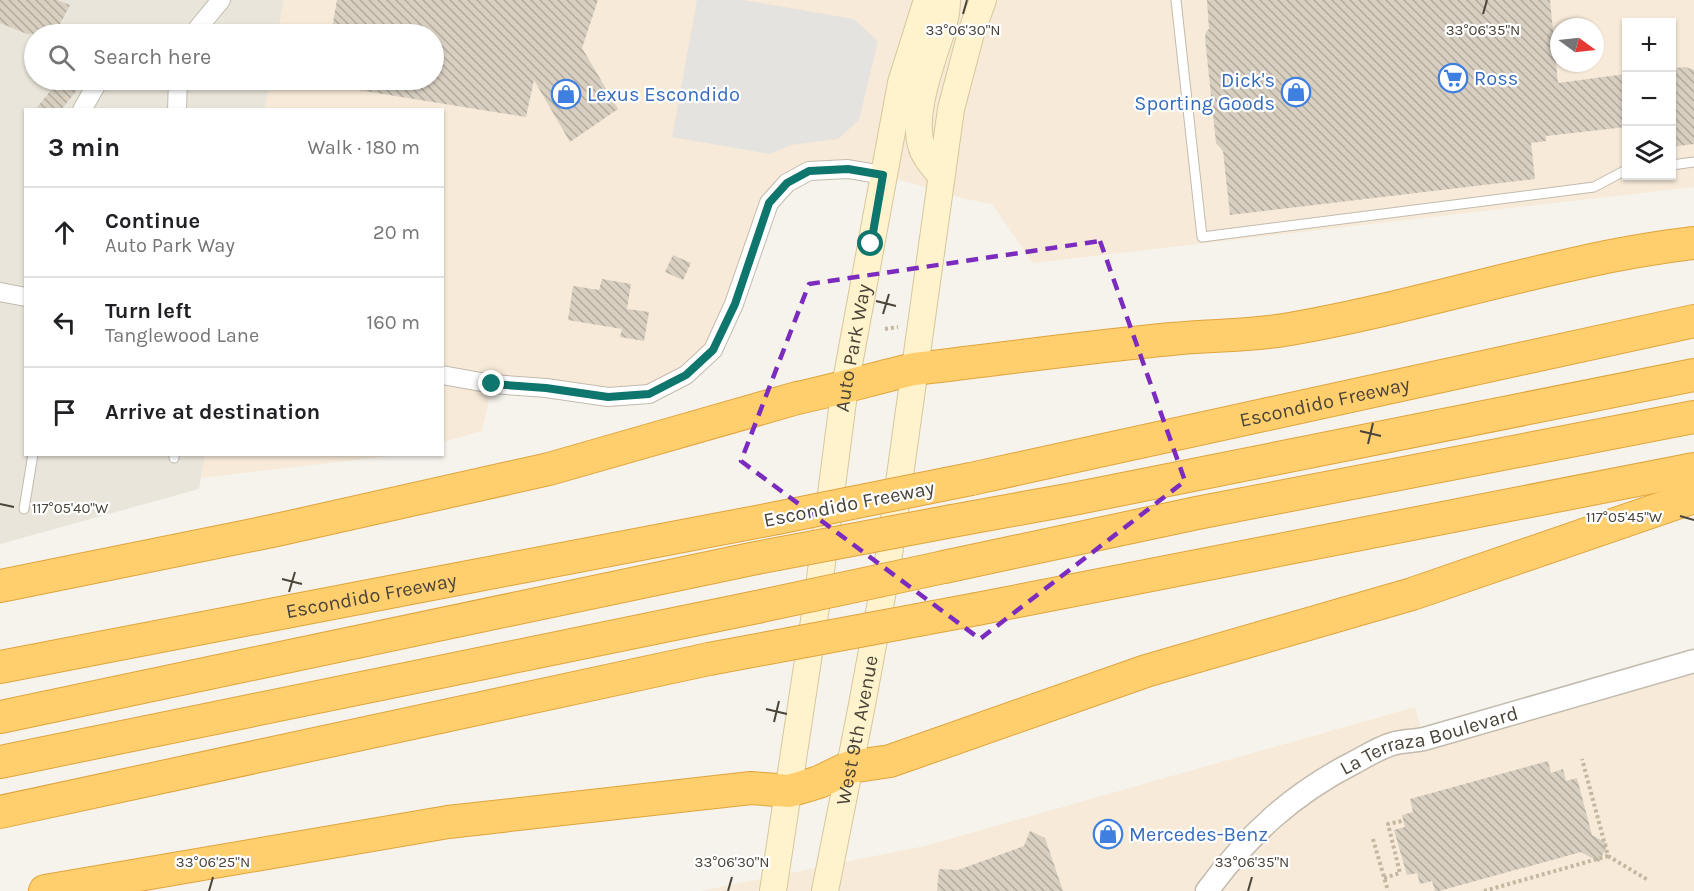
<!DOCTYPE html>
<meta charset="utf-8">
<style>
:root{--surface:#fff;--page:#f2f2f2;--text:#202124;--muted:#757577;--line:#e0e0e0}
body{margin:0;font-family:Karla,sans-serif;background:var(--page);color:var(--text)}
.controls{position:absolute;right:18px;top:18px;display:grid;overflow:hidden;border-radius:0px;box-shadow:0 2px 4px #0004}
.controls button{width:54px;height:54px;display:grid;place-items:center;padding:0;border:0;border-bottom:2px solid var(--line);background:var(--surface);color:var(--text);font:30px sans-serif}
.compass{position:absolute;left:1550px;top:18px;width:54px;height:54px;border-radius:50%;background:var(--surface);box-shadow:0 2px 4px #0004;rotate:105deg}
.stop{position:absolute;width:18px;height:18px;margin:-14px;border:4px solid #0f766e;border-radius:50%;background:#fff}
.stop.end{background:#0f766e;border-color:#fff;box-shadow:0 2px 6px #0008}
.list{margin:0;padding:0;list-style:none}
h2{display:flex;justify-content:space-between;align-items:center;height:78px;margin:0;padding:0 24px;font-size:26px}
h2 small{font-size:20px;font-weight:400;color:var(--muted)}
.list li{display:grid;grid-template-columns:39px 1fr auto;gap:18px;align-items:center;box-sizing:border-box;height:90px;padding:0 24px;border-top:2px solid var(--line)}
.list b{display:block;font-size:22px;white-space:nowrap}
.list p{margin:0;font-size:20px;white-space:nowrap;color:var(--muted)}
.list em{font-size:20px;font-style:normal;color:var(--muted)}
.icon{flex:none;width:33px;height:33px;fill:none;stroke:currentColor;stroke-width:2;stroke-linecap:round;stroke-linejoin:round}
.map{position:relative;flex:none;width:1694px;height:891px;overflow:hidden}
.search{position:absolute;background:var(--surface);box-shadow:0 2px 4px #0004;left:24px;top:24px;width:420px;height:66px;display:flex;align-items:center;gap:15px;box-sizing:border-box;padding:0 21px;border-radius:33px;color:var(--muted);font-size:22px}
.panel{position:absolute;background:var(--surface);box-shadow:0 2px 4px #0004;left:24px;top:108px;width:420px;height:348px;border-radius:0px}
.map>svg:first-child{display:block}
.residential{fill:#eae5da}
.commercial{fill:#f7ead8;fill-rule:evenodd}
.parking{fill:#e5e3e0}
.building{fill:url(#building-back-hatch)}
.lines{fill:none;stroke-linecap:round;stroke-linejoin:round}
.service-casing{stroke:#c2bbae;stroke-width:11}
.minor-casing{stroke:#c2bbae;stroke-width:20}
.tertiary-casing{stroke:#c2bbae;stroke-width:25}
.secondary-casing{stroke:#d6c79b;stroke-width:28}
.motorway-casing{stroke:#e0a43c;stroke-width:34}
.path{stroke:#c4b79f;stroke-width:4;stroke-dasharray:3 3;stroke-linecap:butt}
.service{stroke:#fff;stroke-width:9}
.minor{stroke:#fff;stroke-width:18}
.tertiary{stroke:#fff;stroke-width:22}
.secondary{stroke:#fff3cd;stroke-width:26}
.motorway{stroke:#ffcf6e;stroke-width:32}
.motorway-bridge-casing{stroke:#e0a43c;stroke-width:34;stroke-linecap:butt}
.motorway-bridge{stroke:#ffcf6e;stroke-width:32}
.route{stroke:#0f766e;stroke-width:8}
.marked{fill:none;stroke:#7b2cbf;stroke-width:4.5;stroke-dasharray:12 8;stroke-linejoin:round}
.ticks{fill:none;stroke:#4b4439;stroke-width:2}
.labels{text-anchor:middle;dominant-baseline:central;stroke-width:4.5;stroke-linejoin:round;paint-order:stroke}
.shop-label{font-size:20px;fill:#366cbe;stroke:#fff;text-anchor:start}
.street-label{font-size:20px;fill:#4b4439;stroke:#fff}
.ticks-label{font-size:15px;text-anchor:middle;fill:#4b4439;stroke:#fff;stroke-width:4.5;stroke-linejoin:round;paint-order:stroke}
</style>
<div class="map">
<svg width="1694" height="891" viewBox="0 0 1694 891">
<defs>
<pattern id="building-back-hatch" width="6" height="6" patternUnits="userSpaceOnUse" patternTransform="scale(1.5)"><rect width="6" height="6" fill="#d8cfc1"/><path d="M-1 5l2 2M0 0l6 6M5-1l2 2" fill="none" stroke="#b1aa9e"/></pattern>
</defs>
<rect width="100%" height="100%" fill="#f6f3ec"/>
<path class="residential" d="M0,0H284L278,34H34V80H270L265,109L26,110V454L205,455L199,489L0,544Z"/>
<g class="commercial">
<path d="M284,0H1694V187L1033,263L992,204L966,199L883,175L848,169L787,183L713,350L649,394L492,385L482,431L443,442L442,110H265L270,80H434V34H278ZM1626,22H1672V176H1626ZM1559,27H1595V63H1559Z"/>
<path d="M205,455V454L398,455L201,478Z"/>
<path d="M1694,661V891H701L925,846L1415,707L1424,738Z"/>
</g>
<path class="parking" d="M697,0H743L854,19L878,41L859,120L838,139L791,145L770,154L672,137Z"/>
<g class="building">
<path d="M0,0H57L70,5L55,34H27L0,23Z"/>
<path d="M337,0H598L582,48L618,109L570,142L534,80L526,117L352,89V80H434V34H331Z"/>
<path d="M1207,0H1550L1558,83L1626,74V127L1546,136V141L1531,143L1535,179L1230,215L1223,151L1216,143L1205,38L1206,32L1209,29Z"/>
<path d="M1685,67L1694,70V144L1671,147V77L1675,68Z"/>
<path d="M59,80H85L61,110H35Z"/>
<path d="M673,255L691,263L683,280L665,272Z"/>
<path d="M602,279L631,284L627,309L649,312L644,341L620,337L622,329L568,320L573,286L599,290Z"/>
<path d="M1548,761L1551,773L1563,769L1566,781L1577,778L1592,835L1608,844L1599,862L1581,852L1439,891H1435L1432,881L1420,884L1417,873L1407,875L1394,830L1405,827L1402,815L1413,812L1410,799Z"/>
<path d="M1030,831L1045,838L1063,891H937L939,869L958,870L1024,846Z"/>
</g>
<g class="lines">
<g class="service-casing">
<g id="service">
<path d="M1176,0L1202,237L1594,187L1626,170"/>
<path d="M1672,165L1694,162"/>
<path d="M174,458V454"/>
<path d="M24,509L33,454"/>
</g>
</g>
<g class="minor-casing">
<g id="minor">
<path d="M193,34L221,0"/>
<path d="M82,110L99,80"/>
<path d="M177,110L178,80"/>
<path d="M0,292L26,297"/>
<path d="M442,375L492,384L546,388L608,397L649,394L686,375L713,350L734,304L769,203L787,183L809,171L848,169L883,175"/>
</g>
</g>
<g class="tertiary-casing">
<g id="tertiary">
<path id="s1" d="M1207,891C1248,835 1292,794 1355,762C1366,756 1379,748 1392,744C1402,741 1414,741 1424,739L1694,661"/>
</g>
</g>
<g class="secondary-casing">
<g id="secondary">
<path d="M941,176C933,166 924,157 921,145C913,116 928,73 937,45C942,30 947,16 947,0"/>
<path id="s2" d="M773,891L818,594L845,386L901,83L927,0"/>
<path id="s3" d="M825,891L861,710L887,569L951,109L971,33L983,0"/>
</g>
</g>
<g class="motorway-casing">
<g id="motorway">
<path id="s4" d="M971,479L1694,321"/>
<path d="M952,521L1073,499L1694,375"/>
<path d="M944,567L1197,513L1694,417"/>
<path d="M0,586L272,531L549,469L797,398C836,390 875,378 914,369C1000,359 1086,347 1172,339C1211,335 1251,336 1290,329C1425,306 1557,259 1694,243"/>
<path d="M977,609L1694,469"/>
<path id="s5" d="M0,667C259,615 518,569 777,518"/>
<path d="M0,717L756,558"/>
<path d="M0,762L757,607"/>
<path d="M0,812L709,659"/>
<path d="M45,891L448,822L751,788L789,791L819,782L850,767L890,761L1146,671L1412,594L1694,497"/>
</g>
</g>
<g class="path">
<path d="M885,329L898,327"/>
<path d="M1373,839L1388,891"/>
<path d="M1608,856L1648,880"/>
<path d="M1384,878L1400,873L1388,824L1402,821"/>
<path d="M1484,891L1608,856L1582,759"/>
</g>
<use href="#service" class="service"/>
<use href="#minor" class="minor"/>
<use href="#tertiary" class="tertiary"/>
<use href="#secondary" class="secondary"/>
<use href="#motorway" class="motorway"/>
<g class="motorway-bridge-casing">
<g id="motorway-bridge">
<path d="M777,518L971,479"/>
<path d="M756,558L952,521"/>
<path d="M757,607L944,567"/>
<path d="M709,659L977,609"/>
</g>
</g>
<use href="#motorway-bridge" class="motorway-bridge"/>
</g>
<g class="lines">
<path class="route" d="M492,384L546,388L608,397L649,394L686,375L713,350L735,304L769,203L787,183L809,171L848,169L883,175L871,244"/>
</g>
<path class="marked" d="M1100,241L1185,481L980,639L741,461L809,284Z"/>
<path class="ticks" d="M963,14L967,0M1483,14L1487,0M876,301L896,306M883,314L889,294M1360,431L1381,436M1368,444L1373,423M0,504L14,507M1680,516L1694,520M282,579L302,584M289,592L295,572M766,709L787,714M774,722L779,701M209,891L213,877M728,891L732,877M1248,891L1252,877"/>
<defs>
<g id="supermarket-ring" transform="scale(1.5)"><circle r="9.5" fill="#fff" stroke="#3f7fe0" stroke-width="1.5"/><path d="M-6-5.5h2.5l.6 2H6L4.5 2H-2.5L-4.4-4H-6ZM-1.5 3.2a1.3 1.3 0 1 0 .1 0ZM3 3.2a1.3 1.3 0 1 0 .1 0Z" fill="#3f7fe0"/></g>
<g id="shop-ring" transform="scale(1.5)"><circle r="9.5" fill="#fff" stroke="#3f7fe0" stroke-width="1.5"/><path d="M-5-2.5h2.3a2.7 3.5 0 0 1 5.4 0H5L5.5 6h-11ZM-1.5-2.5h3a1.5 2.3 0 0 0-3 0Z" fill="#3f7fe0"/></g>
</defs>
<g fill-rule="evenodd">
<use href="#supermarket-ring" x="1453" y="78"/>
<use href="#shop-ring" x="1296" y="92"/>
<use href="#shop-ring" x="566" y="94"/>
<use href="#shop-ring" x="1108" y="834"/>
</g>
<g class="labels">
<g class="shop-label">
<text x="1474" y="78">Ross</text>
<text x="1275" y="80" text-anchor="end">Dick's<tspan x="1275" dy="23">Sporting Goods</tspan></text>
<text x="587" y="94">Lexus Escondido</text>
<text x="1129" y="834">Mercedes-Benz</text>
</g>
<g class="street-label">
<text stroke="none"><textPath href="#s2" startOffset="549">Auto Park Way</textPath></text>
<text stroke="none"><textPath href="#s4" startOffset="362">Escondido Freeway</textPath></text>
<text transform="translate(849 504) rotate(-11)">Escondido Freeway</text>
<text stroke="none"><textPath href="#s5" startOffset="378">Escondido Freeway</textPath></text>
<text stroke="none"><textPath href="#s3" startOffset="164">West 9th Avenue</textPath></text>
<text stroke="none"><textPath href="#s1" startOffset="276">La Terraza Boulevard</textPath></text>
</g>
</g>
<g class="ticks-label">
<text x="1483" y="35">33°06'35"N</text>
<text x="963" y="35">33°06'30"N</text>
<text x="70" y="513">117°05'40"W</text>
<text x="1624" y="522">117°05'45"W</text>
<text x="213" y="867">33°06'25"N</text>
<text x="732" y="867">33°06'30"N</text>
<text x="1252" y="867">33°06'35"N</text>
</g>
</svg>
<div class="controls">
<button>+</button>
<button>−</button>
<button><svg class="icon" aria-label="layers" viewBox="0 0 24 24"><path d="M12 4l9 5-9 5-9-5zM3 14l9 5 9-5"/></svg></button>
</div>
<svg class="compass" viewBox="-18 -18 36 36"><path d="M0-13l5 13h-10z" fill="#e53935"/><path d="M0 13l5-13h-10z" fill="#757577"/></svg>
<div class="stop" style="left:871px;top:244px"></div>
<div class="stop end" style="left:492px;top:384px"></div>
<div class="search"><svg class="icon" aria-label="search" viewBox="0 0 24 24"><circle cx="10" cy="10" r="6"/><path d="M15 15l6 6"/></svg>Search here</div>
<section class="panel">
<h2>3 min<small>Walk · 180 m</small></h2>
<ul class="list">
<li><svg class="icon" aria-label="ahead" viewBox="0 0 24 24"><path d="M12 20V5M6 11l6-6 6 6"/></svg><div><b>Continue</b><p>Auto Park Way</p></div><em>20 m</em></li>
<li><svg class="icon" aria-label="left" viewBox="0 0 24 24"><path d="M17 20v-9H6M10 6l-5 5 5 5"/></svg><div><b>Turn left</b><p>Tanglewood Lane</p></div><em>160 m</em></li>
<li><svg class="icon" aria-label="arrive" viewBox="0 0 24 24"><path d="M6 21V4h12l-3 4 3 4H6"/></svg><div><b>Arrive at destination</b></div></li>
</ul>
</section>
</div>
